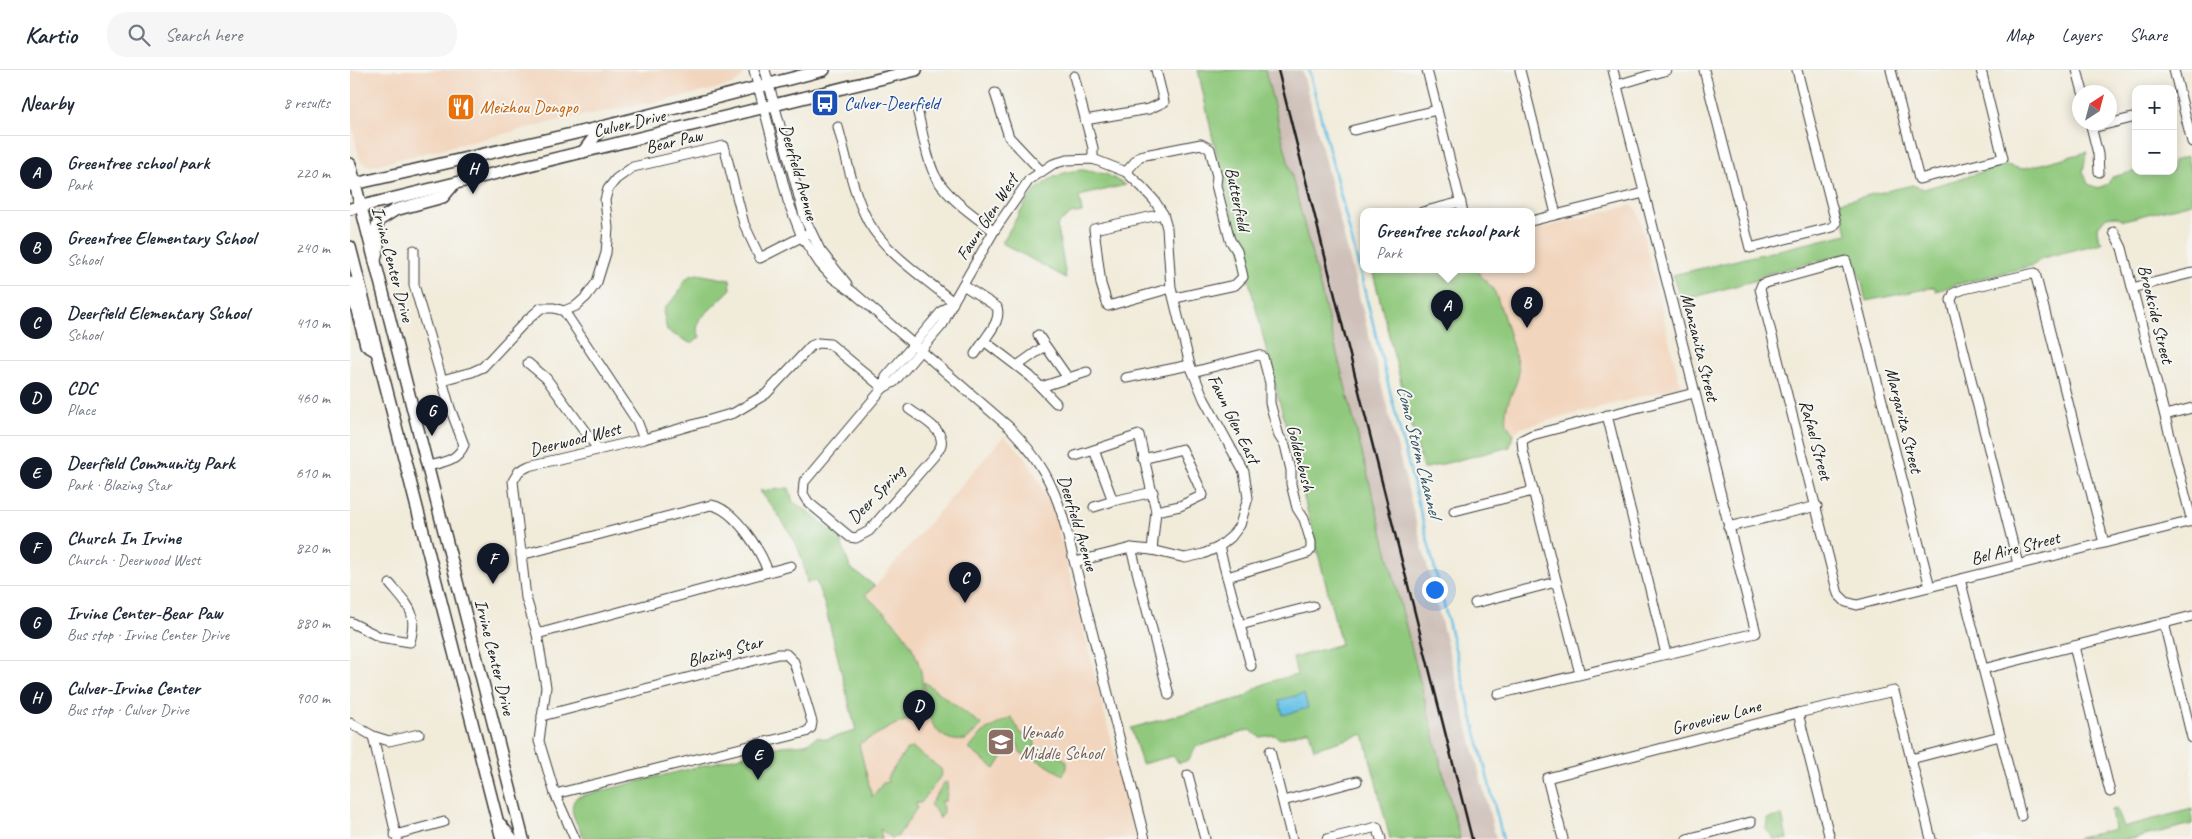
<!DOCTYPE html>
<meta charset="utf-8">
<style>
:root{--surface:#fff;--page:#f6f6f7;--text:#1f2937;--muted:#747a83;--line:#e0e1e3;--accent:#111827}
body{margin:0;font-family:Caveat,sans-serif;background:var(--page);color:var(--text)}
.controls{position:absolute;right:15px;top:15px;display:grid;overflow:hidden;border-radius:10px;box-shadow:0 2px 12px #0003}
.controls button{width:45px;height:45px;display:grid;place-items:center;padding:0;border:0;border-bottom:1px solid var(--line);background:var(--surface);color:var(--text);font:25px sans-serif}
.compass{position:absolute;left:1722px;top:15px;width:45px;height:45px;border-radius:50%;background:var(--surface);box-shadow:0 2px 12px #0003;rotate:36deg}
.you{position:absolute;left:1084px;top:519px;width:18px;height:18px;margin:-12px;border:4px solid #fff;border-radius:50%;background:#1a73e8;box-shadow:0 0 0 8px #1a73e833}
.badge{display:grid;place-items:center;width:32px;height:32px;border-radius:50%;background:var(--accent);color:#fff;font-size:16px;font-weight:700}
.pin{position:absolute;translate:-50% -41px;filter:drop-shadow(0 1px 2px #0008)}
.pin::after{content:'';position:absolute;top:26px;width:18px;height:15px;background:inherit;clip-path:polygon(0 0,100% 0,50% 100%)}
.popup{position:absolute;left:1010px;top:138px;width:175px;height:65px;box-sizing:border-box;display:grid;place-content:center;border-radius:10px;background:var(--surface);filter:drop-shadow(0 1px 4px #0005);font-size:16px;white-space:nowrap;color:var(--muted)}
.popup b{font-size:19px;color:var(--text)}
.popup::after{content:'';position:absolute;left:50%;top:100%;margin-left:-10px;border:10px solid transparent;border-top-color:var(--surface)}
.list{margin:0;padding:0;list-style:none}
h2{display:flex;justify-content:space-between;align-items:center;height:65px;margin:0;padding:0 20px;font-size:21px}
h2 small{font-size:16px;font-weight:400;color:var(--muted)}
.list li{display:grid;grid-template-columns:32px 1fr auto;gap:15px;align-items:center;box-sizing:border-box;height:75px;padding:0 20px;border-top:1px solid var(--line)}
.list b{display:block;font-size:19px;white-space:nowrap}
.list p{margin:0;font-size:16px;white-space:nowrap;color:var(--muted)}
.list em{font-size:16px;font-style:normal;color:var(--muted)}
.icon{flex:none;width:28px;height:28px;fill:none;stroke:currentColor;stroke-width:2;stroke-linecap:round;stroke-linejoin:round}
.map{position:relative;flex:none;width:1842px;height:769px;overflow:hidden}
header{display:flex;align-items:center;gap:30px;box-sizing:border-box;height:70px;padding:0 25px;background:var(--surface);border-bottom:1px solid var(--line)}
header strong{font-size:24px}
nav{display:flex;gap:28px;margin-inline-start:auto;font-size:18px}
.search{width:350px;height:45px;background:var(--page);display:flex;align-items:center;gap:12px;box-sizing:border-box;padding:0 18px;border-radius:20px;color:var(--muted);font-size:19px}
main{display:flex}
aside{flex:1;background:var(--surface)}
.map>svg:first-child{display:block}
.built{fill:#f2d5bd}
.industrial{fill:#cfc1ba}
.green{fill:#90c97d;stroke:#56724c}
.water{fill:#68c2e6;stroke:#426f81}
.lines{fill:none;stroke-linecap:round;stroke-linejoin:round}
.stream{stroke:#68c2e6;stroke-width:2.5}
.minor-casing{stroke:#3c3b38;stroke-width:11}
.major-casing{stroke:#3c3b38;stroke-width:14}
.minor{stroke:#fff;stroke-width:9}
.major{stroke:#fff;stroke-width:11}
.rail{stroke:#1c1c1c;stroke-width:2.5}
.labels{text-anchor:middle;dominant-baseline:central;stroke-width:4;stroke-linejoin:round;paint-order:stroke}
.transit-label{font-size:18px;fill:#164399;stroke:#f6f6f2;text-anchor:start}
.food-label{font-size:18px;fill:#c56008;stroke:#f6f6f2;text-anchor:start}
.street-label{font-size:18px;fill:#1c1c1c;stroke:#f6f6f2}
.education-label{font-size:18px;fill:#785e54;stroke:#f6f6f2;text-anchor:start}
.water-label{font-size:19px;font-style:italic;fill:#375663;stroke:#f6f6f2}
</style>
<header>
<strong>Kartio</strong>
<div class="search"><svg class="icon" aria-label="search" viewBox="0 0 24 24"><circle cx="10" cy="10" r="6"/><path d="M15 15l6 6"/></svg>Search here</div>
<nav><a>Map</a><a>Layers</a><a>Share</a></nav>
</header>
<main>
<aside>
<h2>Nearby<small>8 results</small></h2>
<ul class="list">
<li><span class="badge">A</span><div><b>Greentree school park</b><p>Park</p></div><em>220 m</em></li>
<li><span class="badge">B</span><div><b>Greentree Elementary School</b><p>School</p></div><em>240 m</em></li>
<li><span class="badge">C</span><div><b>Deerfield Elementary School</b><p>School</p></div><em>410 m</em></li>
<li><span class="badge">D</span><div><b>CDC</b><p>Place</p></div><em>460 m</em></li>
<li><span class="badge">E</span><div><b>Deerfield Community Park</b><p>Park · Blazing Star</p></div><em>610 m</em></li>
<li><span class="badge">F</span><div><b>Church In Irvine</b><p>Church · Deerwood West</p></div><em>820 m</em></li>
<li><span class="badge">G</span><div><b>Irvine Center-Bear Paw</b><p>Bus stop · Irvine Center Drive</p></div><em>880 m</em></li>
<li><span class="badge">H</span><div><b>Culver-Irvine Center</b><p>Bus stop · Culver Drive</p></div><em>900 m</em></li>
</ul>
</aside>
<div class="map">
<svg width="1842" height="769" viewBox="0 0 1842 769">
<rect width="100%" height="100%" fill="#f6f6f2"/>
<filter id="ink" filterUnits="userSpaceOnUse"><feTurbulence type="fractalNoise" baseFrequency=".02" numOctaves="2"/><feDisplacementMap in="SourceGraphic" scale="10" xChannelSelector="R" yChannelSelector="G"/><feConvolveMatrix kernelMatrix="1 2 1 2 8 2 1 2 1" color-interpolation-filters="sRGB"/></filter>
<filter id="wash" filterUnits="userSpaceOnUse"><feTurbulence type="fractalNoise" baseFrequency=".0096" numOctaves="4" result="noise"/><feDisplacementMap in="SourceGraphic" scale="20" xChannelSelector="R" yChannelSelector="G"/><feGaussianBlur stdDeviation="1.12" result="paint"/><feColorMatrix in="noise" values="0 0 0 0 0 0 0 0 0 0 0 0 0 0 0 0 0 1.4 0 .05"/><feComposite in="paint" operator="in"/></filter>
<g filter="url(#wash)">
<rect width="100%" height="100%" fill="#f1ebda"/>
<g class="built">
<path d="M0,0H395L391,9L382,15L336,26L220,48L20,96L12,92L9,87L0,46Z"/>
<path d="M1281,135L1287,139L1330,314L1328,317L1170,358L1160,366L1073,399L1023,203L1035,200H1181V161Z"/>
<path d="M654,366L674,385L702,435L786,769H532L477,542L493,541L525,516Z"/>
</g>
<path class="industrial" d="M915,0H952L1146,769H1110Z"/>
<g class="green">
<path d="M848,0H915L1110,769H1040L1014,664L964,679L959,660L930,669L925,665L910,667L899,660L846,677L839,690L829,693L823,686L792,694L781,658L895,627C910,612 928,609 947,605L943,588L991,574L862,65Z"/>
<path d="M1737,82L1733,101L1738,114L1748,118L1758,114L1762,107L1786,101H1823V91L1837,87L1842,106V133L1774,150L1766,146L1756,147L1747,158L1748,166L1752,173L1692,188L1684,195L1601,216L1586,221L1585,217L1516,231C1512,217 1510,187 1492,185L1412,205L1407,210L1330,231L1323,205L1497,164L1490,132L1562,115L1574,119L1656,95L1672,99Z"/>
<path d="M733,100L756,104L776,115L729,126L732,142L721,144L707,155L716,208L652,173C673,138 686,102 733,100Z"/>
<path d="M1035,200H1128C1131,209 1140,213 1144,221C1149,228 1169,296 1169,302C1166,323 1145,343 1163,363L1160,377L1073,399L1023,203Z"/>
<path d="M347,204L380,210L381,219L349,250L347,260L350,267L342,274L317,261L313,240L328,224L334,211L340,206Z"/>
<path d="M439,418L443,432L460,443L490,468L500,498L525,516L515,525C540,547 563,567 571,602C574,616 570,630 574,644L544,655L509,674L522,727L533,713L538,712L537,708L557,679L563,678L591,699L592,704L571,733H566L567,738L548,766L542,768L530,759L532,769H235C229,756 215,739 227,727L431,676L456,674L467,667L477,669L506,661L475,536L466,511L457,513C455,504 454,495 451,486C444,465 424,439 410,421Z"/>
<path d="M574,612L632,655L616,670C581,675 574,638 574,612Z"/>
<path d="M661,647L671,663L684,670L686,679L681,686L677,687L670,682L668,674L659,676L645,699L619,679L633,662Z"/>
<path d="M697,679L717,691V698L713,705L686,689L690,682Z"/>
<path d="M598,712L596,731H592L593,741L590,749L585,740L580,735L594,713Z"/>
<path d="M1766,739L1773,757L1842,739V754L1782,769H1725L1764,759L1761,740Z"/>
<path d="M1432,745L1437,769H1424L1416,759L1417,749Z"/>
</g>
<path class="water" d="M954,624L958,638L933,645L929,630Z"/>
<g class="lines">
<path class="stream" d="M959,0L1153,769"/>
</g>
</g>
<g filter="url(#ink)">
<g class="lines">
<g class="minor-casing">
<g id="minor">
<path d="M404,0L438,131L452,167L470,194L483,208L503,222L659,357C689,388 704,414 715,455L795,769"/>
<path d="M415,0L455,149L470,180L497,214"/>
<path d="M1077,0L1113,142"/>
<path d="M1170,0L1206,144"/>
<path d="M1354,0L1400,178L1483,157L1486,153L1447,0"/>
<path d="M1541,0L1569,109L1653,88L1631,0"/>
<path d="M1727,0L1733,22"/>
<path d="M1824,0L1842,72"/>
<path d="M724,6L743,78V89"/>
<path d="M1267,15L1317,0"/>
<path d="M645,23L659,67L691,101"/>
<path d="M567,39C572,59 577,93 587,109C600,130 625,146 644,161"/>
<path d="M735,50L799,39L814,32L806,0"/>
<path d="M1740,52L1748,84L1749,102"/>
<path d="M488,57C497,89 503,124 519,153C538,185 575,208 603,232"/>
<path d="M1742,58L1786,47"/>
<path d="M1004,60L1087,40"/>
<path d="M776,102L790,86L851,74L860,79L867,106L866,115L880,170L887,181L893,207L885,215L825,228"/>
<path d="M1072,142L1111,132"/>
<path d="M813,144L744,159L751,214L758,236L821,218"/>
<path d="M1181,151L1294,123"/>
<path d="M1764,162L1772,178L1842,452"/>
<path d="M64,180V215L92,310"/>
<path d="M613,215L647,237C651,250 641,260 634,271L680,306L706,333"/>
<path d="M1782,218L1842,203"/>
<path d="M214,241L287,351L294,369"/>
<path d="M688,265L718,308"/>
<path d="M625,284L634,271"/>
<path d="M178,293L196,308L248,379"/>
<path d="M667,296L695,276"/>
<path d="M843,302L908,285L913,287L920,313V333L929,366L935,375L941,400V414L947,438L954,449L961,472V479L958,483L877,507"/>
<path d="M776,308L840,295"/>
<path d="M691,317L737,302"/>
<path d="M533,318L536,307L592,241L603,233"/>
<path d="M559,339C569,347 595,359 591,375C590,379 586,383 584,386L519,461L506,468L500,467L458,432L453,424L454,412L533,318L544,312L593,254L603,232L644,161L679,110L703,94L717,90L743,89L776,102L792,117L804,130L813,144L817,158L821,218L840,295L854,329L894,402L898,428L890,455L881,467L869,477L853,484L835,488L802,480L781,478L725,492"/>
<path d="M1257,345L1316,584"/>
<path d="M1815,345L1842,338"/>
<path d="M725,386L744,380"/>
<path d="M793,389L832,379L853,425L830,436L806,441"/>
<path d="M78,396C94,392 107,391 114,375L100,338L92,310L122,302L133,297L175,252L191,238H204L214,241L226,236L236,227L247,212L256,183L258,158L255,130L258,119L266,109L283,97L374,76L394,154L410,188L461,162"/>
<path d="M744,437L763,431"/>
<path d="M1104,441L1183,421"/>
<path d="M1378,457L1467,436"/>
<path d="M869,477L901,596"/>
<path d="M781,478L819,625"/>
<path d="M802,480L806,441L789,365L744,380L763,431L803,422"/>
<path d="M171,485L361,435C385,439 411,481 418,502"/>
<path d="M1668,494L1601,230L1604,223L1614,219L1685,203L1754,473"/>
<path d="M1610,509L1671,746"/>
<path d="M1580,517L1496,191L1412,214L1410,219L1488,524L1496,532L1507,535L1842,451"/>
<path d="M1125,533L1206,512"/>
<path d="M0,552L30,567L60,572C68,541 59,537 40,514"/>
<path d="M1814,553L1842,668"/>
<path d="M890,555L963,536"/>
<path d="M187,564L441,496"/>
<path d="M1724,576L1760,722"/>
<path d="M1633,599L1842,546"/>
<path d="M1230,604L1173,381L1172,370L1182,365L1344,323"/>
<path d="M1148,624L1406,563L1263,0"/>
<path d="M1448,643L1480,769"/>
<path d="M192,646L428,584H436L444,592L462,652L461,658L456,662L205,724"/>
<path d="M0,653L23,666L39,671L69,664"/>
<path d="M23,666L47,769"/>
<path d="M920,681L942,769"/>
<path d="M1561,689L1650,666"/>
<path d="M838,705L855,769"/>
<path d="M933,731L1007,711"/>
<path d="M45,765L94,752"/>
<path d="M225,769L205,724L189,671L196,617L187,564L176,528L163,411L169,401L179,396L294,369L384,343L416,324L461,276L468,273L480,274L533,318"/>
<path d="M977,769L1027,757L1031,769"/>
<path d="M1213,769L1197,708L1448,643L1544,621L1581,769"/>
<path d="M1337,769L1401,752"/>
</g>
</g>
<g class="major-casing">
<g id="major">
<path d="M233,82L252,57"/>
<path d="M0,94L173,769"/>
<path d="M0,115L252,57L474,0"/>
<path d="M0,139L566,0"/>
<path d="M0,177L152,769"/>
<path d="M25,190L28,176L25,164L29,150L45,140L93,127L103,115"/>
<path d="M0,213L16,275L26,281"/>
<path d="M150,754L162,769"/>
</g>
</g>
<use href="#minor" class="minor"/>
<use href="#major" class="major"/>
<path class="rail" d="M928,0L1122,769"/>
</g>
</g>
<defs>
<g id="bus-square" transform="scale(1.4375)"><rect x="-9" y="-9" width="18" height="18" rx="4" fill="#1a4fb4" stroke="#f6f6f2"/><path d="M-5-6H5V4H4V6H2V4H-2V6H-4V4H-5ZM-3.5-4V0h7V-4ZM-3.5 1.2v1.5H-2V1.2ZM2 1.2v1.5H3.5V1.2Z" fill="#fff"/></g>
<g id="restaurant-square" transform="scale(1.4375)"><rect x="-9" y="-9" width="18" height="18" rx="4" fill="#e8710a" stroke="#f6f6f2"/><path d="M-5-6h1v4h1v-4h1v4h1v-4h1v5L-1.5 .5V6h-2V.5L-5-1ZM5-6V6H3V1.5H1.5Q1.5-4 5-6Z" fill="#fff"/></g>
<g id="school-square" transform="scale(1.4375)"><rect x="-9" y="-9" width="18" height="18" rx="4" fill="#8d6e63" stroke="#f6f6f2"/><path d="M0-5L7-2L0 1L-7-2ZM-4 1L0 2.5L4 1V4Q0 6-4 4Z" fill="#fff"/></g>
</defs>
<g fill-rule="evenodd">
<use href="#bus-square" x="475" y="33"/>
<use href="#restaurant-square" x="111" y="37"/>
<use href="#school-square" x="651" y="672"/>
</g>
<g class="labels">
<g class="transit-label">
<text x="494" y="33">Culver-Deerfield</text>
</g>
<g class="food-label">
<text x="130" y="37">Meizhou Dongpo</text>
</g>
<g class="street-label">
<text transform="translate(279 53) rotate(-13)">Culver Drive</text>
<text transform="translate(324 71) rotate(-13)">Bear Paw</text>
<text transform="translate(449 102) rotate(74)">Deerfield Avenue</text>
<text transform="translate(888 129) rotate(78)">Butterfield</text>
<text transform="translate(637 147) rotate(-57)">Fawn Glen West</text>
<text transform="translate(43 194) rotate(75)">Irvine Center Drive</text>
<text transform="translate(1806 244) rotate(76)">Brookside Street</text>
<text transform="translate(1350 277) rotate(76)">Manzanita Street</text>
<text transform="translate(884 349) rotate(64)">Fawn Glen East</text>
<text transform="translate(1554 350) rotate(76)">Margarita Street</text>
<text transform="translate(225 369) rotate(-14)">Deerwood West</text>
<text transform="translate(1466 370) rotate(75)">Rafael Street</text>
<text transform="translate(951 388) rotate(76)">Goldenbush</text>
<text transform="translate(526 424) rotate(-46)">Deer Spring</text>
<text transform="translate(728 453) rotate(73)">Deerfield Avenue</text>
<text transform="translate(1665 478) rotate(-14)">Bel Aire Street</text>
<text transform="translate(375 581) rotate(-15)">Blazing Star</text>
<text transform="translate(145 587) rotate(76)">Irvine Center Drive</text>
<text transform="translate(1366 647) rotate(-15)">Groveview Lane</text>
</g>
<g class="education-label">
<text x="670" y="662">Venado<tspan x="670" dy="21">Middle School</tspan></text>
</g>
<g class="water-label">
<text transform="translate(1069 381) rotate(76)">Como Storm Channel</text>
</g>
</g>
</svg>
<div class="controls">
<button>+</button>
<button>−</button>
</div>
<svg class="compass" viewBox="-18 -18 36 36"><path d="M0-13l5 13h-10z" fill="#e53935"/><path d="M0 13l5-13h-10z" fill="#747a83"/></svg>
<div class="you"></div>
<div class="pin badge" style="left:1097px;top:261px">A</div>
<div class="popup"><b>Greentree school park</b>Park</div>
<div class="pin badge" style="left:1177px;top:258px">B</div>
<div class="pin badge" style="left:615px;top:533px">C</div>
<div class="pin badge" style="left:569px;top:661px">D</div>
<div class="pin badge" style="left:408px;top:710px">E</div>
<div class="pin badge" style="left:143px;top:514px">F</div>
<div class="pin badge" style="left:82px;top:366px">G</div>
<div class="pin badge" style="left:123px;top:124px">H</div>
</div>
</main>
